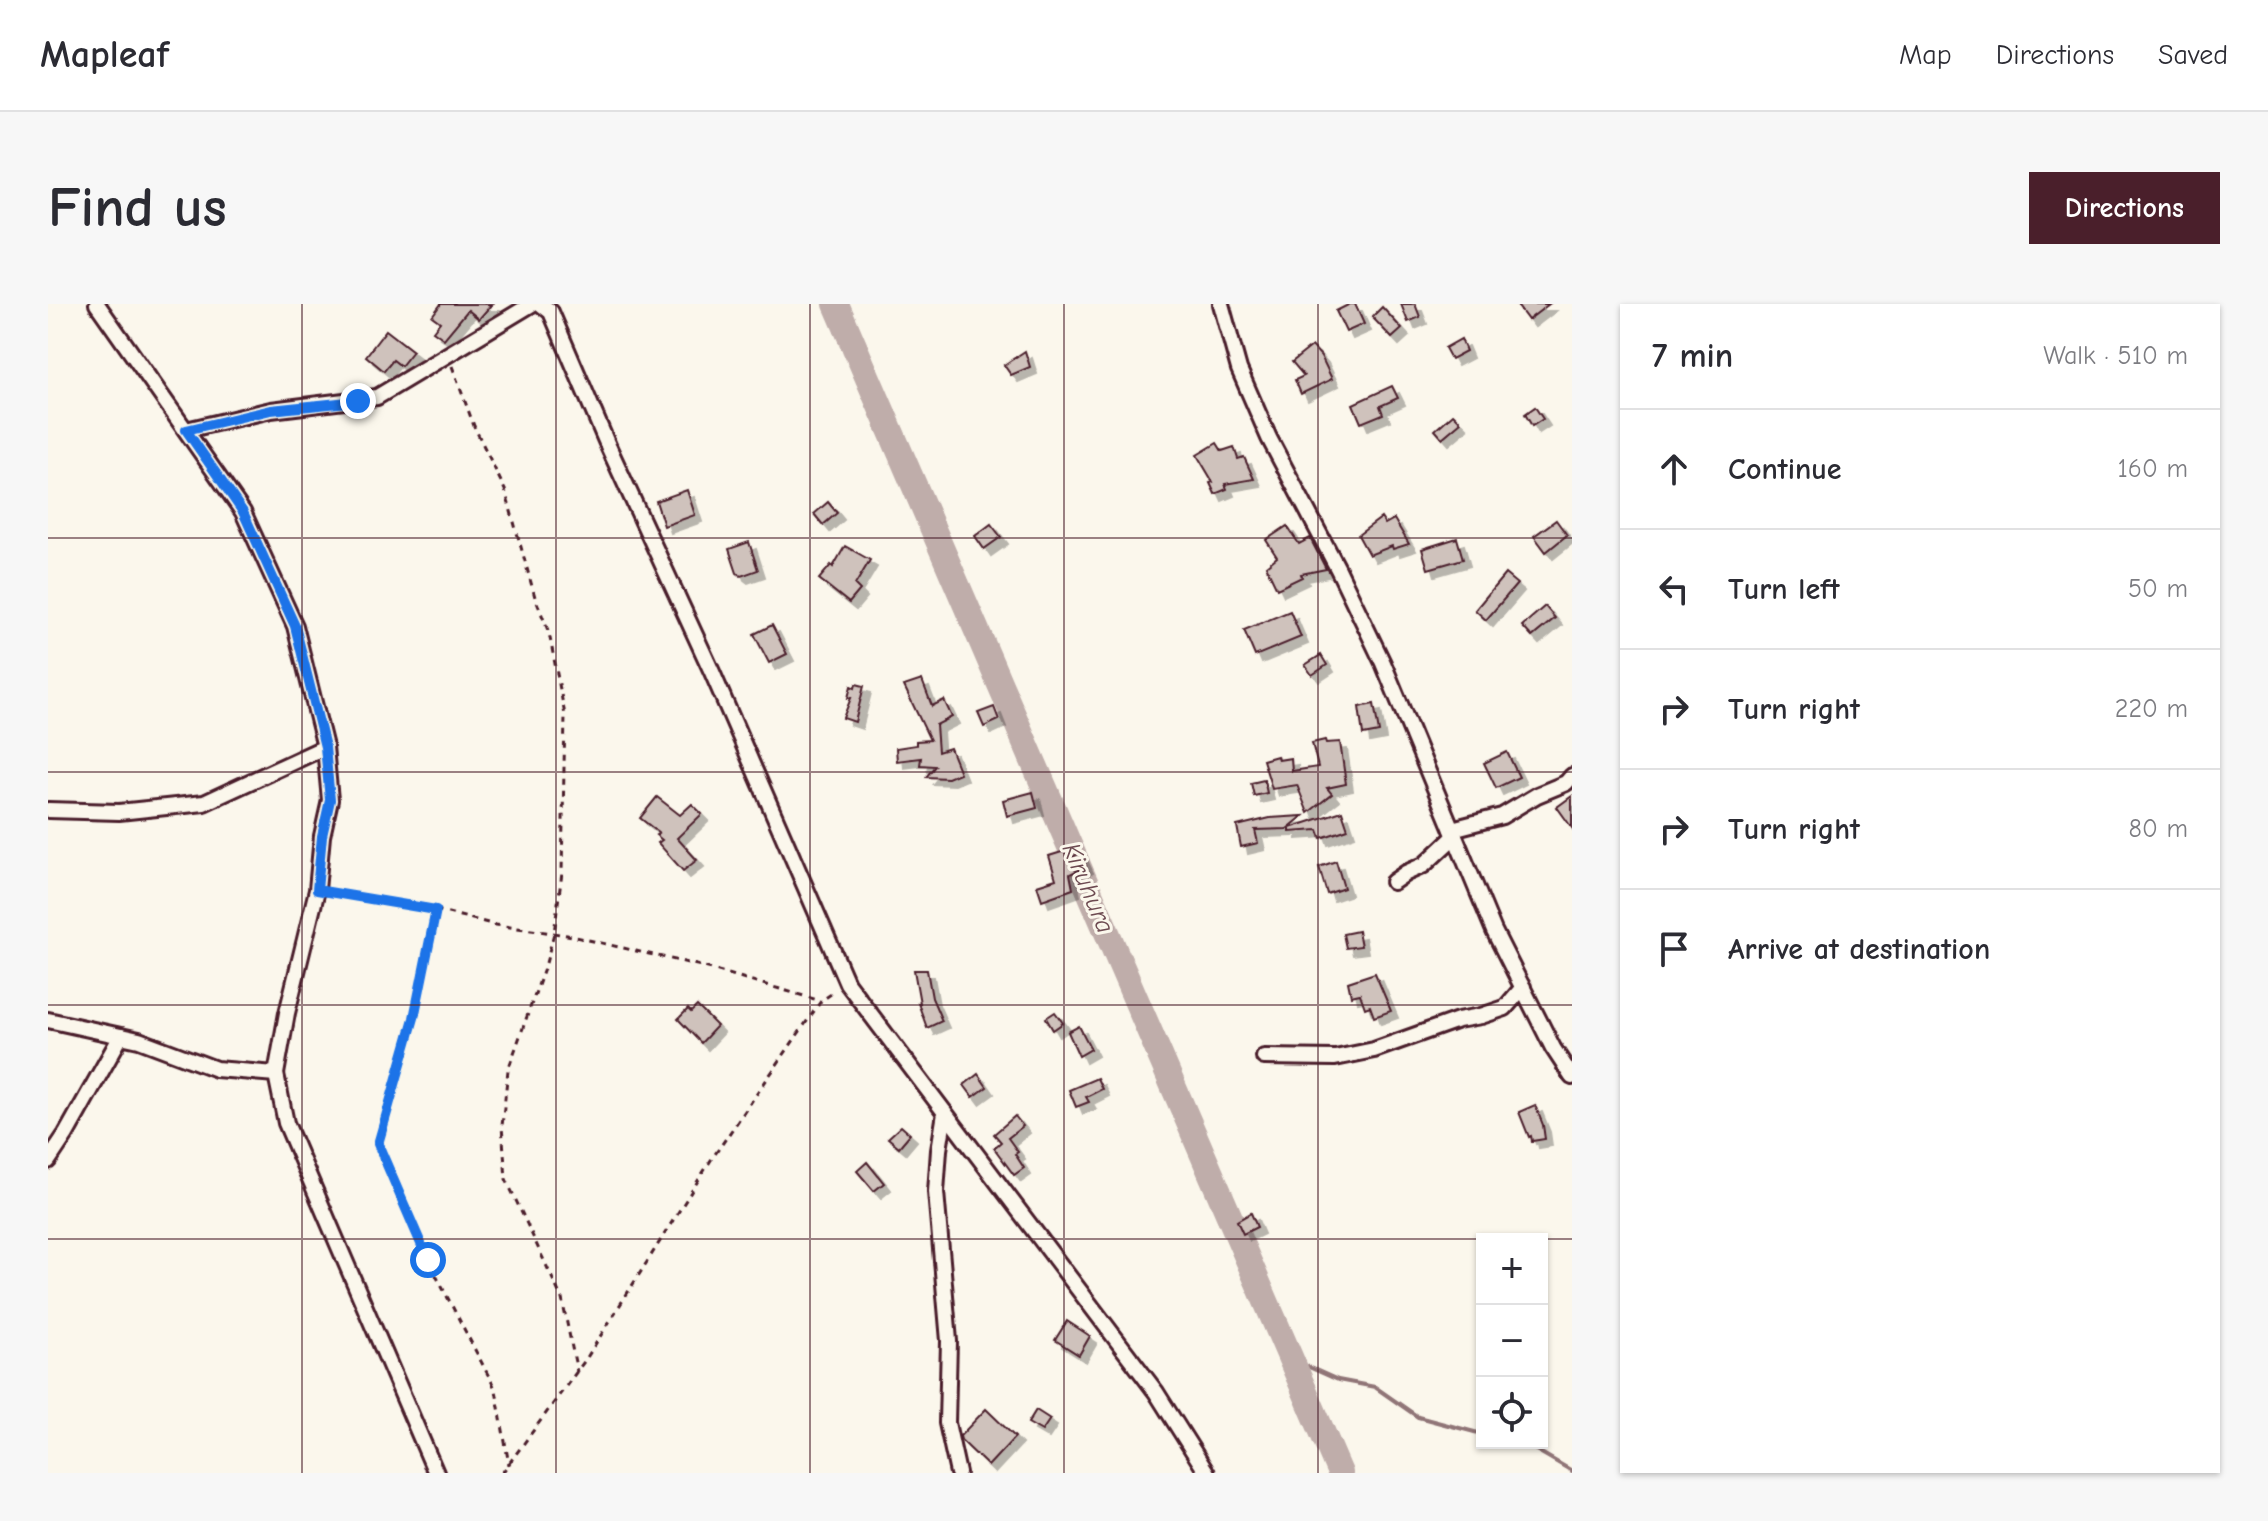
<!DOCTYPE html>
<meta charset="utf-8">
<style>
:root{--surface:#fff;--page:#f7f7f7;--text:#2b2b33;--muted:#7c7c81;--line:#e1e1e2;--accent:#4a1f2b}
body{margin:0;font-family:"Comic Neue",sans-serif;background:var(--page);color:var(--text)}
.controls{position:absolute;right:24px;bottom:24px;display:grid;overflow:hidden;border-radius:0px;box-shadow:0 2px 6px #0004}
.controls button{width:72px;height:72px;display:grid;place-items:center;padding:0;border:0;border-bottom:2px solid var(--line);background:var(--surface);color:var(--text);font:40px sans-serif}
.stop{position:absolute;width:24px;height:24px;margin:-18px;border:6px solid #1a73e8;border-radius:50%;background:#fff}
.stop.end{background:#1a73e8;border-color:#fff;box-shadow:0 2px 8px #0008}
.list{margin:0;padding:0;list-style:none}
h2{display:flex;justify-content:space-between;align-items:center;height:104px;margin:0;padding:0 32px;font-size:34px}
h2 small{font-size:26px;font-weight:400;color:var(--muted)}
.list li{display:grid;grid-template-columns:52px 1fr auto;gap:24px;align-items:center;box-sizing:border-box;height:120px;padding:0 32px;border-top:2px solid var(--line)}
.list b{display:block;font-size:30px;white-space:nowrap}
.list em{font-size:26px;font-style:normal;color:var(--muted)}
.icon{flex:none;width:44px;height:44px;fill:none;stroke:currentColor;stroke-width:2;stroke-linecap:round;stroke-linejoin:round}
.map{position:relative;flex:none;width:1524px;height:1169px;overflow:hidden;border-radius:0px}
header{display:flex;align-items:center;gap:48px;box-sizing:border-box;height:112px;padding:0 40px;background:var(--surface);border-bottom:2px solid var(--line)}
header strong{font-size:38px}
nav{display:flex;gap:44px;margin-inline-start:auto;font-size:28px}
.intro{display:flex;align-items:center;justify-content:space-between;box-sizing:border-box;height:192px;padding:0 48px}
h1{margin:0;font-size:56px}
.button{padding:20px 36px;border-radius:0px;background:var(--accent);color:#fff;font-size:28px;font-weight:700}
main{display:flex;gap:48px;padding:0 48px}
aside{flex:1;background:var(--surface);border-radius:0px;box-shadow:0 2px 6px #0004}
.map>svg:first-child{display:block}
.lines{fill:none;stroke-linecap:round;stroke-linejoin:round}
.stream{stroke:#907477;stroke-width:4}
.river{stroke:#bfadaa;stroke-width:26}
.building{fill:#cfc2bc;stroke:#4a1f2b;stroke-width:2;filter:url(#shadow)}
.minor-casing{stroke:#4a1f2b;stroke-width:20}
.path{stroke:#4a1f2b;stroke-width:3;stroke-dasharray:6 6;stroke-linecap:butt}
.minor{stroke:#fbf7ec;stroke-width:14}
.route{stroke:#1a73e8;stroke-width:10}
.grid{fill:none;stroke:#4a1f2b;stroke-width:2;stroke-opacity:0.55}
.labels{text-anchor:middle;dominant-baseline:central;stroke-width:6;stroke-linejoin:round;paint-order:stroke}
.water-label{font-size:26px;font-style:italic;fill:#6d4a51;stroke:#fbf7ec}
</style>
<header>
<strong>Mapleaf</strong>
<nav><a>Map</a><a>Directions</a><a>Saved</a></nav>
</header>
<div class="intro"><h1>Find us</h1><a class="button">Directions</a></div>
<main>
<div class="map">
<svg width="1524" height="1169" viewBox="0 0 1524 1169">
<defs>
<filter id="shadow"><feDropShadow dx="7" dy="7" stdDeviation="0" flood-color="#0004"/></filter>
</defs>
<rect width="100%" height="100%" fill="#fbf7ec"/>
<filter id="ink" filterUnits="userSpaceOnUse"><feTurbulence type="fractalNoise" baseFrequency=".0125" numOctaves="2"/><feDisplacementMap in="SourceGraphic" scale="16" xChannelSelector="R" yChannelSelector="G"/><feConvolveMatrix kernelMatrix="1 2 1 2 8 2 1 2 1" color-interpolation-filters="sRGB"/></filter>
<g filter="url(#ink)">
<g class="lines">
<g class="stream">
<path d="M1243,1055L1290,1076L1327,1083L1370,1113L1434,1130"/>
<path d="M1467,1139L1483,1143L1524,1167"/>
</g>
<path class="river" d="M788,0L1292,1169"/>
</g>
<g class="building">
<path d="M393,0H444L431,15L420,6L396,35L385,27L392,18L384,12Z"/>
<path d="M1302,0H1307L1316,20L1298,28L1288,7Z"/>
<path d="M1353,0H1367L1372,13L1360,18Z"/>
<path d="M1468,0H1501L1480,16Z"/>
<path d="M1334,3L1354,25L1344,34L1324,13Z"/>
<path d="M338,26L365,47L353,62L345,56L336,67L318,52Z"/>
<path d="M1413,35L1418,47L1403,55L1397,44Z"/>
<path d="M1264,42L1273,52L1284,75L1253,90L1247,76L1256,72L1244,58Z"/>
<path d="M977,47L982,63L963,71L956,61Z"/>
<path d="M1344,82L1350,94L1332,102L1335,110L1313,119L1305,100Z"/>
<path d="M1487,103L1495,115L1484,122L1477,110Z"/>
<path d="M1405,110L1413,118L1394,134L1387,126Z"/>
<path d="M1169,139L1174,147L1186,143L1190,155L1196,153L1206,175L1177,180L1179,185L1167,190L1162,179L1165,178L1149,151Z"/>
<path d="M639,186L647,211L616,222L608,197Z"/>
<path d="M780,198L789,209L775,221L766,210Z"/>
<path d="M1333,214L1337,220L1346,215L1361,240L1345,245L1344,242L1321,251L1310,231Z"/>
<path d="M1508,216L1519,231L1498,248L1486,232Z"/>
<path d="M943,220L953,233L936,245L927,232Z"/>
<path d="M1239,222L1251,240L1262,234L1278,265L1253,270L1254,273L1229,285L1218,262L1229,253L1218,236Z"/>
<path d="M1409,234L1415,255L1380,265L1374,245Z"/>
<path d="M701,238L710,266L693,272L689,269L681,245Z"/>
<path d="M797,242L822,256L807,281L812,286L801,299L771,275L783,261L785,263Z"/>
<path d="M1457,270L1469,280L1438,316L1427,306Z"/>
<path d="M1497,302L1507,314L1484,333L1474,322Z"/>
<path d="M1242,307L1253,333L1207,352L1196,326Z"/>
<path d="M724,321L739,350L721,359L706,330Z"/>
<path d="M1273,351L1279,361L1264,371L1257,361Z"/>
<path d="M874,376L884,402L896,396L904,413L888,421L890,448L902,444L912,469L900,474L878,473L887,462L872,461L873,454L849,457L848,444L868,441V437L882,436L856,382Z"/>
<path d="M808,380L816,382L807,418L795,414L803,394H800L803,382L807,384Z"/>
<path d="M1326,400L1331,428L1315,431L1311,403Z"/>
<path d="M946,403L951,416L936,423L930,409Z"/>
<path d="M1277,436L1278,439L1292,438L1298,480L1279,484L1284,490L1260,509L1249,481L1224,485L1215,456L1229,452L1230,456L1243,454L1244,467L1270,463L1264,439Z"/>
<path d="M1459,448L1471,473L1448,484L1436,459Z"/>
<path d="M1216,476L1219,489L1206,492L1203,479Z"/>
<path d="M985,488L989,504L959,512L955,496Z"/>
<path d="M1524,492V524L1509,503Z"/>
<path d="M609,493L632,511L644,500L654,510L629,534L649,556L635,567L610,539L614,536L608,531L611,529L592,514Z"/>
<path d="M1294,507L1300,525L1273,534L1270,526L1242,528V524Z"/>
<path d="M1255,512L1239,525L1207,526L1210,539L1193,543L1189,522L1222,514Z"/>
<path d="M1017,547L1020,555L1032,549L1038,562L1022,570L1025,585L994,596L989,581L1008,575L1001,552Z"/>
<path d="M1288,557L1296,584L1279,590L1271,563Z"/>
<path d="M1310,627L1313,642L1298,644L1295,630Z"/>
<path d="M866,666H879L884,694L894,717L879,724L870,699H872Z"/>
<path d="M1327,669L1343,707L1326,713L1322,702L1317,704L1312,690L1303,692L1300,678Z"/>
<path d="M649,702L669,722L653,739L630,715L640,705L643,708Z"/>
<path d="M1007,708L1015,719L1005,726L998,714Z"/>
<path d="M1031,722L1043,745L1031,752L1020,728Z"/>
<path d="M930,770L939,783L925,793L916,781Z"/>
<path d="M1049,774L1054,785L1038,793L1041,798L1028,803L1021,786Z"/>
<path d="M1487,801L1495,821L1497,835L1484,837L1483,832L1481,833L1471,808Z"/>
<path d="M967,812L975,822L960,834L970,848L967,850L976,864L966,871L946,844L953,838L946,830Z"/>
<path d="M853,822L862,830L851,843L840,834Z"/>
<path d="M819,858L836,879L826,887L809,867Z"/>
<path d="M1203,909L1209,923L1195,930L1189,917Z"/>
<path d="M1019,1017L1042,1032L1031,1051L1007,1036Z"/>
<path d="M938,1105L967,1133L940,1162L913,1136L912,1132Z"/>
<path d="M988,1106L1002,1115L994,1127L980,1119Z"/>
</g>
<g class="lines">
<g class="minor-casing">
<g id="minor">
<path d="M49,0L195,208L247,322L277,443L282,496L274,532L269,586L239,709L228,770L238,819L388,1169"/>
<path d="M493,0L503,8L561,144L664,368L799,679L1108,1088L1159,1169"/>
<path d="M1173,0L1191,65L1221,134L1290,265L1335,359L1446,627L1505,744L1524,773"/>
<path d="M138,126L223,106L329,93L484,0"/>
<path d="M0,506L71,508L156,499L277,443"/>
<path d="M1404,525L1454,512L1489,491L1518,479L1524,472"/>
<path d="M1345,578L1358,569L1376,561L1407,532"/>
<path d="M0,716L91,736L168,765L228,770"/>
<path d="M1216,753L1287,754L1326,746L1410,716L1433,712L1457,704L1475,683"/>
<path d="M897,809L891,846L888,888L901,1037L899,1119L910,1169"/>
<path d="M0,857L18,830L73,732"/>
</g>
</g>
<g class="path">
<path d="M404,62L426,122L457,186L487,293L501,329L517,411L514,569L506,629L498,659L460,766L454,822L458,875L514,995L529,1068"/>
<path d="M281,588L376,603L448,621L519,631L653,662L773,697"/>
<path d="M388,606C372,685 354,763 330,840L380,956L448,1086L461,1161"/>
<path d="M454,1169L538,1055L663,856L773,697L786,688"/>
</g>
<use href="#minor" class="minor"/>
</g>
</g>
<g class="lines" filter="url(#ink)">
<path class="route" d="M310,97L223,106L138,126L195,208L247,322L277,443L282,496L274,532L269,586L388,606L366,714L330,840L380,956"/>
</g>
<path class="grid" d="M254,0V1169M508,0V1169M762,0V1169M1016,0V1169M1270,0V1169M0,234H1524M0,468H1524M0,701H1524M0,935H1434M1494,935H1524"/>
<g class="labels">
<g class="water-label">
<text transform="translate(1040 584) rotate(67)">Kiruhura</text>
</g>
</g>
</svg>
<div class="controls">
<button>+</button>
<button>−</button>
<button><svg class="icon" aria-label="locate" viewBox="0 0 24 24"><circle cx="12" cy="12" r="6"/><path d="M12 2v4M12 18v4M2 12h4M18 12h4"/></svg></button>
</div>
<div class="stop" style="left:380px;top:956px"></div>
<div class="stop end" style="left:310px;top:97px"></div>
</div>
<aside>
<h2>7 min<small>Walk · 510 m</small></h2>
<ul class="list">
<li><svg class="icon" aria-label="ahead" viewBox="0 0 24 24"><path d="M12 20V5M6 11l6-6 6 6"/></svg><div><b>Continue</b></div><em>160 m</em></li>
<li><svg class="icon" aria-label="left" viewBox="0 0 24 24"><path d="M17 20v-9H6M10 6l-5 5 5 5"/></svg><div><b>Turn left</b></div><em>50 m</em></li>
<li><svg class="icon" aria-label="right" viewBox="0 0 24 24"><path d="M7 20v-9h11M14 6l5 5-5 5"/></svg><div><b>Turn right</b></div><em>220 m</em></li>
<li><svg class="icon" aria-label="right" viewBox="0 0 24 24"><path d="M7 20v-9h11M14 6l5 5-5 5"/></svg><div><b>Turn right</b></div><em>80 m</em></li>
<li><svg class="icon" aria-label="arrive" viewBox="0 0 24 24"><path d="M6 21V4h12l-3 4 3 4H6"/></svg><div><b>Arrive at destination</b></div></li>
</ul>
</aside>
</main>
